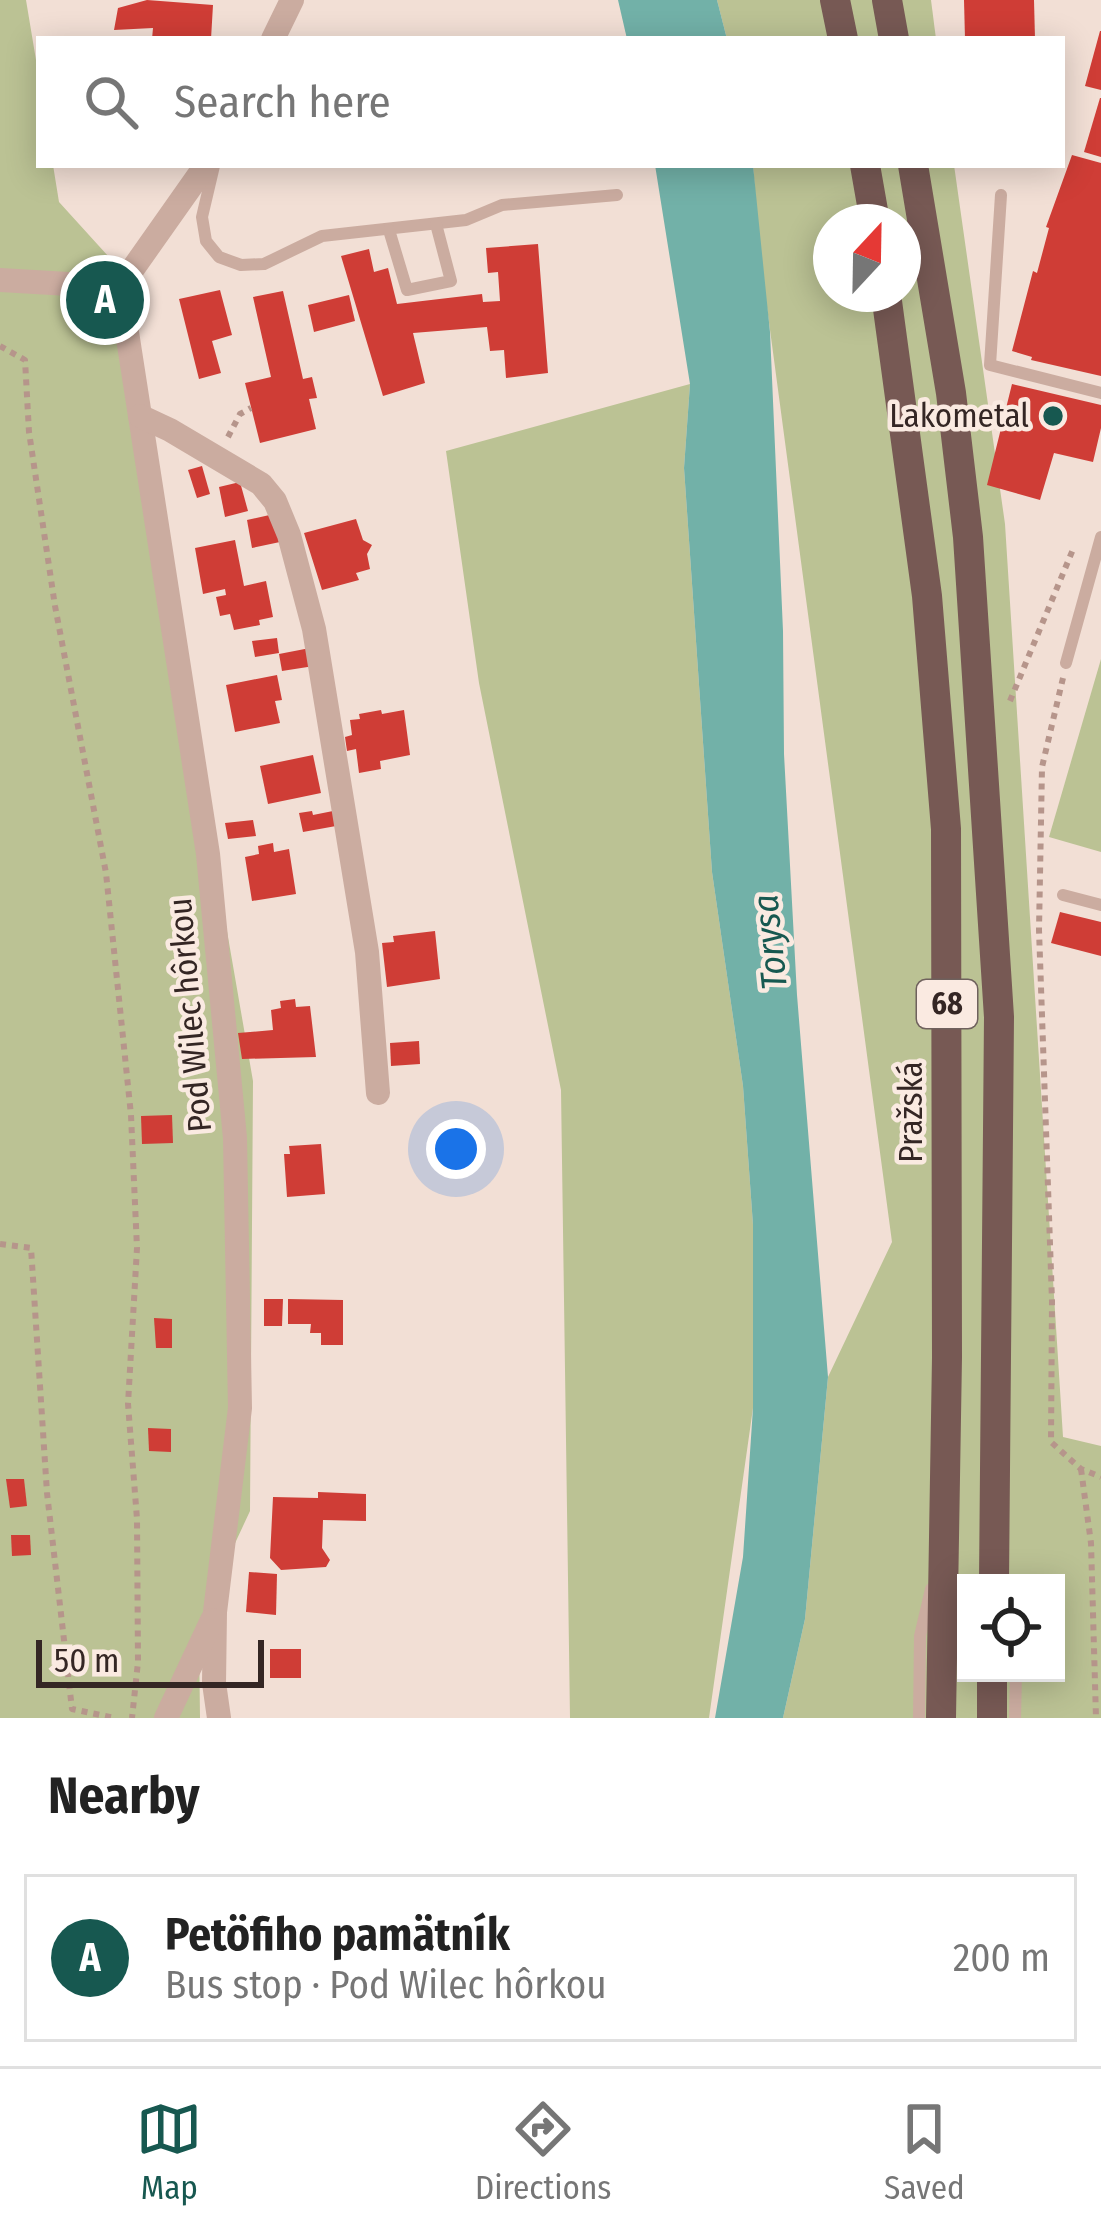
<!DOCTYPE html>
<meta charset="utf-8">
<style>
:root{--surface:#fff;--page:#f6f6f6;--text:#222;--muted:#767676;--line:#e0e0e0;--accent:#175850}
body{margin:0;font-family:"Fira Sans Condensed",sans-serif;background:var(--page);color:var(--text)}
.controls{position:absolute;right:36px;bottom:36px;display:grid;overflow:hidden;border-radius:0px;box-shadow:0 6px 30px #0003}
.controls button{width:108px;height:108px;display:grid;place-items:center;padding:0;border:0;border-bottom:3px solid var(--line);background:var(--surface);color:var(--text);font:60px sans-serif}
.compass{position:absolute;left:813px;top:204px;width:108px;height:108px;border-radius:50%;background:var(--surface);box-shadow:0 6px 30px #0003;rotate:22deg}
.scale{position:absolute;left:36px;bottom:30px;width:228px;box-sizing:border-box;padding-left:12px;border:6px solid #342624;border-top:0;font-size:33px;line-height:42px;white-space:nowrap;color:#342624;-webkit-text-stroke:9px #faeae1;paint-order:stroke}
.you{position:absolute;left:456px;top:1149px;width:42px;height:42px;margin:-30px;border:9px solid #fff;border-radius:50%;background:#1a73e8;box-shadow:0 0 0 18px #1a73e833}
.badge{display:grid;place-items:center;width:78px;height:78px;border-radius:50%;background:var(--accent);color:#fff;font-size:39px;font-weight:700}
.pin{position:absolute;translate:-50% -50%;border:6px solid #fff;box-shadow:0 3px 12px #0006}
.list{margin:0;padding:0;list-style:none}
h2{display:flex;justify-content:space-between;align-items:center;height:156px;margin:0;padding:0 48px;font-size:51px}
h2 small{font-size:39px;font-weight:400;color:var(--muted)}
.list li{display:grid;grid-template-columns:78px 1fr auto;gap:36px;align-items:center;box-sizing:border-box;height:168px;margin:0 24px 24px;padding:0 24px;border:3px solid var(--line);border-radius:0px}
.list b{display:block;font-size:45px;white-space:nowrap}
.list p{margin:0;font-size:39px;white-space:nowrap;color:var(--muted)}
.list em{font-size:39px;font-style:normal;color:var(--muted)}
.icon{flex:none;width:66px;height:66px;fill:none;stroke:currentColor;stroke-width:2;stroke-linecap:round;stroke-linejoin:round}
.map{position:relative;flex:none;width:1101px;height:1718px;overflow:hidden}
.search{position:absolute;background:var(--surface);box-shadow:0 6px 30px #0003;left:36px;right:36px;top:36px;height:132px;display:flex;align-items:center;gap:30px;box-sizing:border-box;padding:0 42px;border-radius:0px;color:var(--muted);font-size:45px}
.sheet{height:348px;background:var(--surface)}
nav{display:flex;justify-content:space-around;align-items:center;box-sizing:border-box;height:168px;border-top:3px solid var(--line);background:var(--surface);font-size:33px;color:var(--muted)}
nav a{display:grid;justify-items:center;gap:6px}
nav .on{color:var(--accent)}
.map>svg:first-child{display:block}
.green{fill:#bbc294;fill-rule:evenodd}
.water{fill:#72b1a8}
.building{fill:#cf3d36}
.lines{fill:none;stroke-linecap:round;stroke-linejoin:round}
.path{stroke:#b6958b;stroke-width:6;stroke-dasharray:6 6;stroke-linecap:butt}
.service{stroke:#cbaca0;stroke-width:12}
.minor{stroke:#cbaca0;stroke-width:24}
.primary{stroke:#775954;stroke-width:30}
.poi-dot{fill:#175850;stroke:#faeae1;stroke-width:4.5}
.labels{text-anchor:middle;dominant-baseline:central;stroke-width:9;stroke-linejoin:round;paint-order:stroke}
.shield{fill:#faeae1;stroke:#6f615d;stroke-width:3}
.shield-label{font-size:30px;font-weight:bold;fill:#342624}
.poi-label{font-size:33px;fill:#342624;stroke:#faeae1;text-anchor:end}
.street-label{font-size:33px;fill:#342624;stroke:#faeae1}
.water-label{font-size:36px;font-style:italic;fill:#175850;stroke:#faeae1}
</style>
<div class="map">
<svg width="1101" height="1718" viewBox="0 0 1101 1718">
<rect width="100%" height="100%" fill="#f2dfd5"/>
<g class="green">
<path d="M0,0H26L39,78V165H53L59,202L128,278L172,614L253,1081L250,1511L210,1597L199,1637L200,1718H0Z"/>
<path d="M717,0H931L936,39H727Z"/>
<path d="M753,165H954L1005,524L1063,1437L1101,1446V1718H783L805,1619L828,1377L892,1242L760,255ZM831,222H903V294H831ZM966,1583H1056V1673H966Z"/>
<path d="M690,384L684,468L712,872L743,1086L753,1225V1408L709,1718H570L561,1090L479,683L446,451Z"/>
<path d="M1101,659V852L1049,837Z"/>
</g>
<g class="water">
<path d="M618,0H717L727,39H627Z"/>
<path d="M655,165H753L770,332L783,631L784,754L797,995L828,1377L805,1619L783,1718H715L743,1557L753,1408V1225L743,1086L712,872L684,468L690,384Z"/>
</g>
<g class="building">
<path d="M147,0L213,5L211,39H152L153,28L114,30L118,8Z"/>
<path d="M964,0H1034L1035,39H965Z"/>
<path d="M1100,31H1101V90L1085,86Z"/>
<path d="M1100,98H1101V157L1084,152Z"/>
<path d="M1072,155L1101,163V376L1031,360L1032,357L1012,351L1033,271L1037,273L1049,228L1046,227Z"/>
<path d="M538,244L548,373L506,378L504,350L490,351L487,327L413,333L425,383L383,396L341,256L369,249L374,272L388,268L397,304L482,294L483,302L500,301L498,272L488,273L486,248Z"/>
<path d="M220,290L232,335L212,341L221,373L199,379L179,299Z"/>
<path d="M283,291L303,379L312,377L317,398L309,399L316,429L260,443L245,383L271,377L253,297Z"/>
<path d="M349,295L355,321L314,332L308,305Z"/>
<path d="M1012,384L1101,405V428L1093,462L1054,453L1040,500L987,485Z"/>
<path d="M202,466L210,494L197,498L188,470Z"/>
<path d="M240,482L248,511L225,517L219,487Z"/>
<path d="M274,514L280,542L252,548L247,520Z"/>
<path d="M356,519L363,540L372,545L367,554L370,569L356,573L359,580L322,590L304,533Z"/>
<path d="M235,540L244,586L266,581L273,617L259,620L260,625L234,630L230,614L220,616L216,597L226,595L225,589L203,594L195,548Z"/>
<path d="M277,638L279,653L255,657L252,641Z"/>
<path d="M310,648L314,666L282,671L279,654Z"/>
<path d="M277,675L282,700L275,701L280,723L235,732L226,685Z"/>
<path d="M381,710L382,714L404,710L410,755L380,761L381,769L359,773L356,749L347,751L345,737L352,735L350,720L360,719L359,714Z"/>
<path d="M313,755L321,793L268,804L260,766Z"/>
<path d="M312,811L313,815L333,811L336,826L303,832L299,813Z"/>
<path d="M253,820L256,836L228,839L225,823Z"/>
<path d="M273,843L274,852L289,849L296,894L252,901L245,857L259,854L258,846Z"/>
<path d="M1060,912L1101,922V956L1051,943Z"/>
<path d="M435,931L440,979L387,987L382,943L394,942L393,936Z"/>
<path d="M295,999L296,1007L310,1006L316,1057L242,1059L238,1033L273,1030L271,1010L281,1008L280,1001Z"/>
<path d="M419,1041L420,1064L391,1066L390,1043Z"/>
<path d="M172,1115L173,1143L142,1144L141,1116Z"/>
<path d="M321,1144L325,1194L287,1197L284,1154H290L289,1146Z"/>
<path d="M264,1299H283L282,1326H264Z"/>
<path d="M288,1299L343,1300V1345H321V1333H310L311,1324H288Z"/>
<path d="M154,1318L172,1319V1348H156Z"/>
<path d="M148,1428L171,1429V1452L149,1451Z"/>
<path d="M6,1479H24L27,1506L10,1508Z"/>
<path d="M318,1492L366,1494V1521L323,1520L322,1548L330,1560L326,1567L281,1570L270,1558L273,1497L318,1498Z"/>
<path d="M11,1535H30L31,1555L12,1556Z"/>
<path d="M249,1572L277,1574L276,1615L246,1612Z"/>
<rect x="270" y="1649" width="31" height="29"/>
</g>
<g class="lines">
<g class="path">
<path d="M0,346L25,360L29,432L55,606L106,873L131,1115L137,1248L128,1404L137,1519L138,1662L132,1718"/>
<path d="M228,437L240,414L251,408"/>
<path d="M1063,678L1042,767L1039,930L1052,1301L1051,1442L1081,1469L1101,1477"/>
<path d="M1010,701L1074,547"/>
<path d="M0,1244L31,1248L47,1493L72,1709L115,1718"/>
<path d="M1081,1469L1091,1543L1096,1718"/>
</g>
<g class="service">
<path d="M214,166L202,217L206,241L219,257L241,265L264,264L322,236L466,220L502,205L617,195"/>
<path d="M1001,195L990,365L1101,393"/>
<path d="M389,230L407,290L451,281L436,224"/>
<path d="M1066,663L1101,537"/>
<path d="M1063,895L1101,905"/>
<path d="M919,1718L920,1636L931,1589"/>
<path d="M1015,1718L1016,1673"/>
</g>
<g class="minor">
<path d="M273,39L292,0"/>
<path d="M206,165L120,287L208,854L235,1138L240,1408L215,1612L214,1683L219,1718"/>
<path d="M0,280L120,287"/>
<path d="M140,416L170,430L261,484L275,501L289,535L314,629L367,952L378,1093"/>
<path d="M166,1718L212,1620"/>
</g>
<g class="primary">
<path d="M835,0L843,39"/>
<path d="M887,0L894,39"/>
<path d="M865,165L875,222"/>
<path d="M913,165L951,393L968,537L999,1017L994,1583"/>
<path d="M886,294L927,596L946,829L947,1357L941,1718"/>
<path d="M992,1718V1673"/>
</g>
</g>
<circle class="poi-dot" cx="1053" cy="416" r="12"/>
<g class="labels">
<rect class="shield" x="917" y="980" width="60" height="48" rx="9"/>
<g class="shield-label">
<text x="947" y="1004">68</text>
</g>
<g class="poi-label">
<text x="1029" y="416">Lakometal</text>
</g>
<g class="street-label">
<text transform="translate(190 1015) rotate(-95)">Pod Wilec hôrkou</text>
<text transform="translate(911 1112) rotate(-90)">Pražská</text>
</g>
<g class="water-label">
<text transform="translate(770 942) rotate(-96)">Torysa</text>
</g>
</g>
</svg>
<div class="controls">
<button><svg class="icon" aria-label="locate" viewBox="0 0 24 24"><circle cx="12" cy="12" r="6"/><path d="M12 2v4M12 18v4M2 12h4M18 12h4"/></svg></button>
</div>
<svg class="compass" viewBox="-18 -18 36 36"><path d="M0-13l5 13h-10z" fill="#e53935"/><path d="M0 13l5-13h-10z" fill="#767676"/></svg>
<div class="scale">50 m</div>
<div class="you"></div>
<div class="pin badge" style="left:105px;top:300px">A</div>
<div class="search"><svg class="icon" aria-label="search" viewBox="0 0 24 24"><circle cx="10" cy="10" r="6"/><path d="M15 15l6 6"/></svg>Search here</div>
</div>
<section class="sheet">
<h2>Nearby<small></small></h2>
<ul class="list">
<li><span class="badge">A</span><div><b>Petöfiho pamätník</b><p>Bus stop · Pod Wilec hôrkou</p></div><em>200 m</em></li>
</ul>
</section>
<nav>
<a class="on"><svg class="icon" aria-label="map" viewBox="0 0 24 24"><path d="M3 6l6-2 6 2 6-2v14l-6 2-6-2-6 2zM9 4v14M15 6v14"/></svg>Map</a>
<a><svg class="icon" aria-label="directions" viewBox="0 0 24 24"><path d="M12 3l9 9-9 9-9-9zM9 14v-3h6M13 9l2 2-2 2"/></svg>Directions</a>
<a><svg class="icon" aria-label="saved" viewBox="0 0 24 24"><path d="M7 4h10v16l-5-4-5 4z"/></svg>Saved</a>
</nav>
